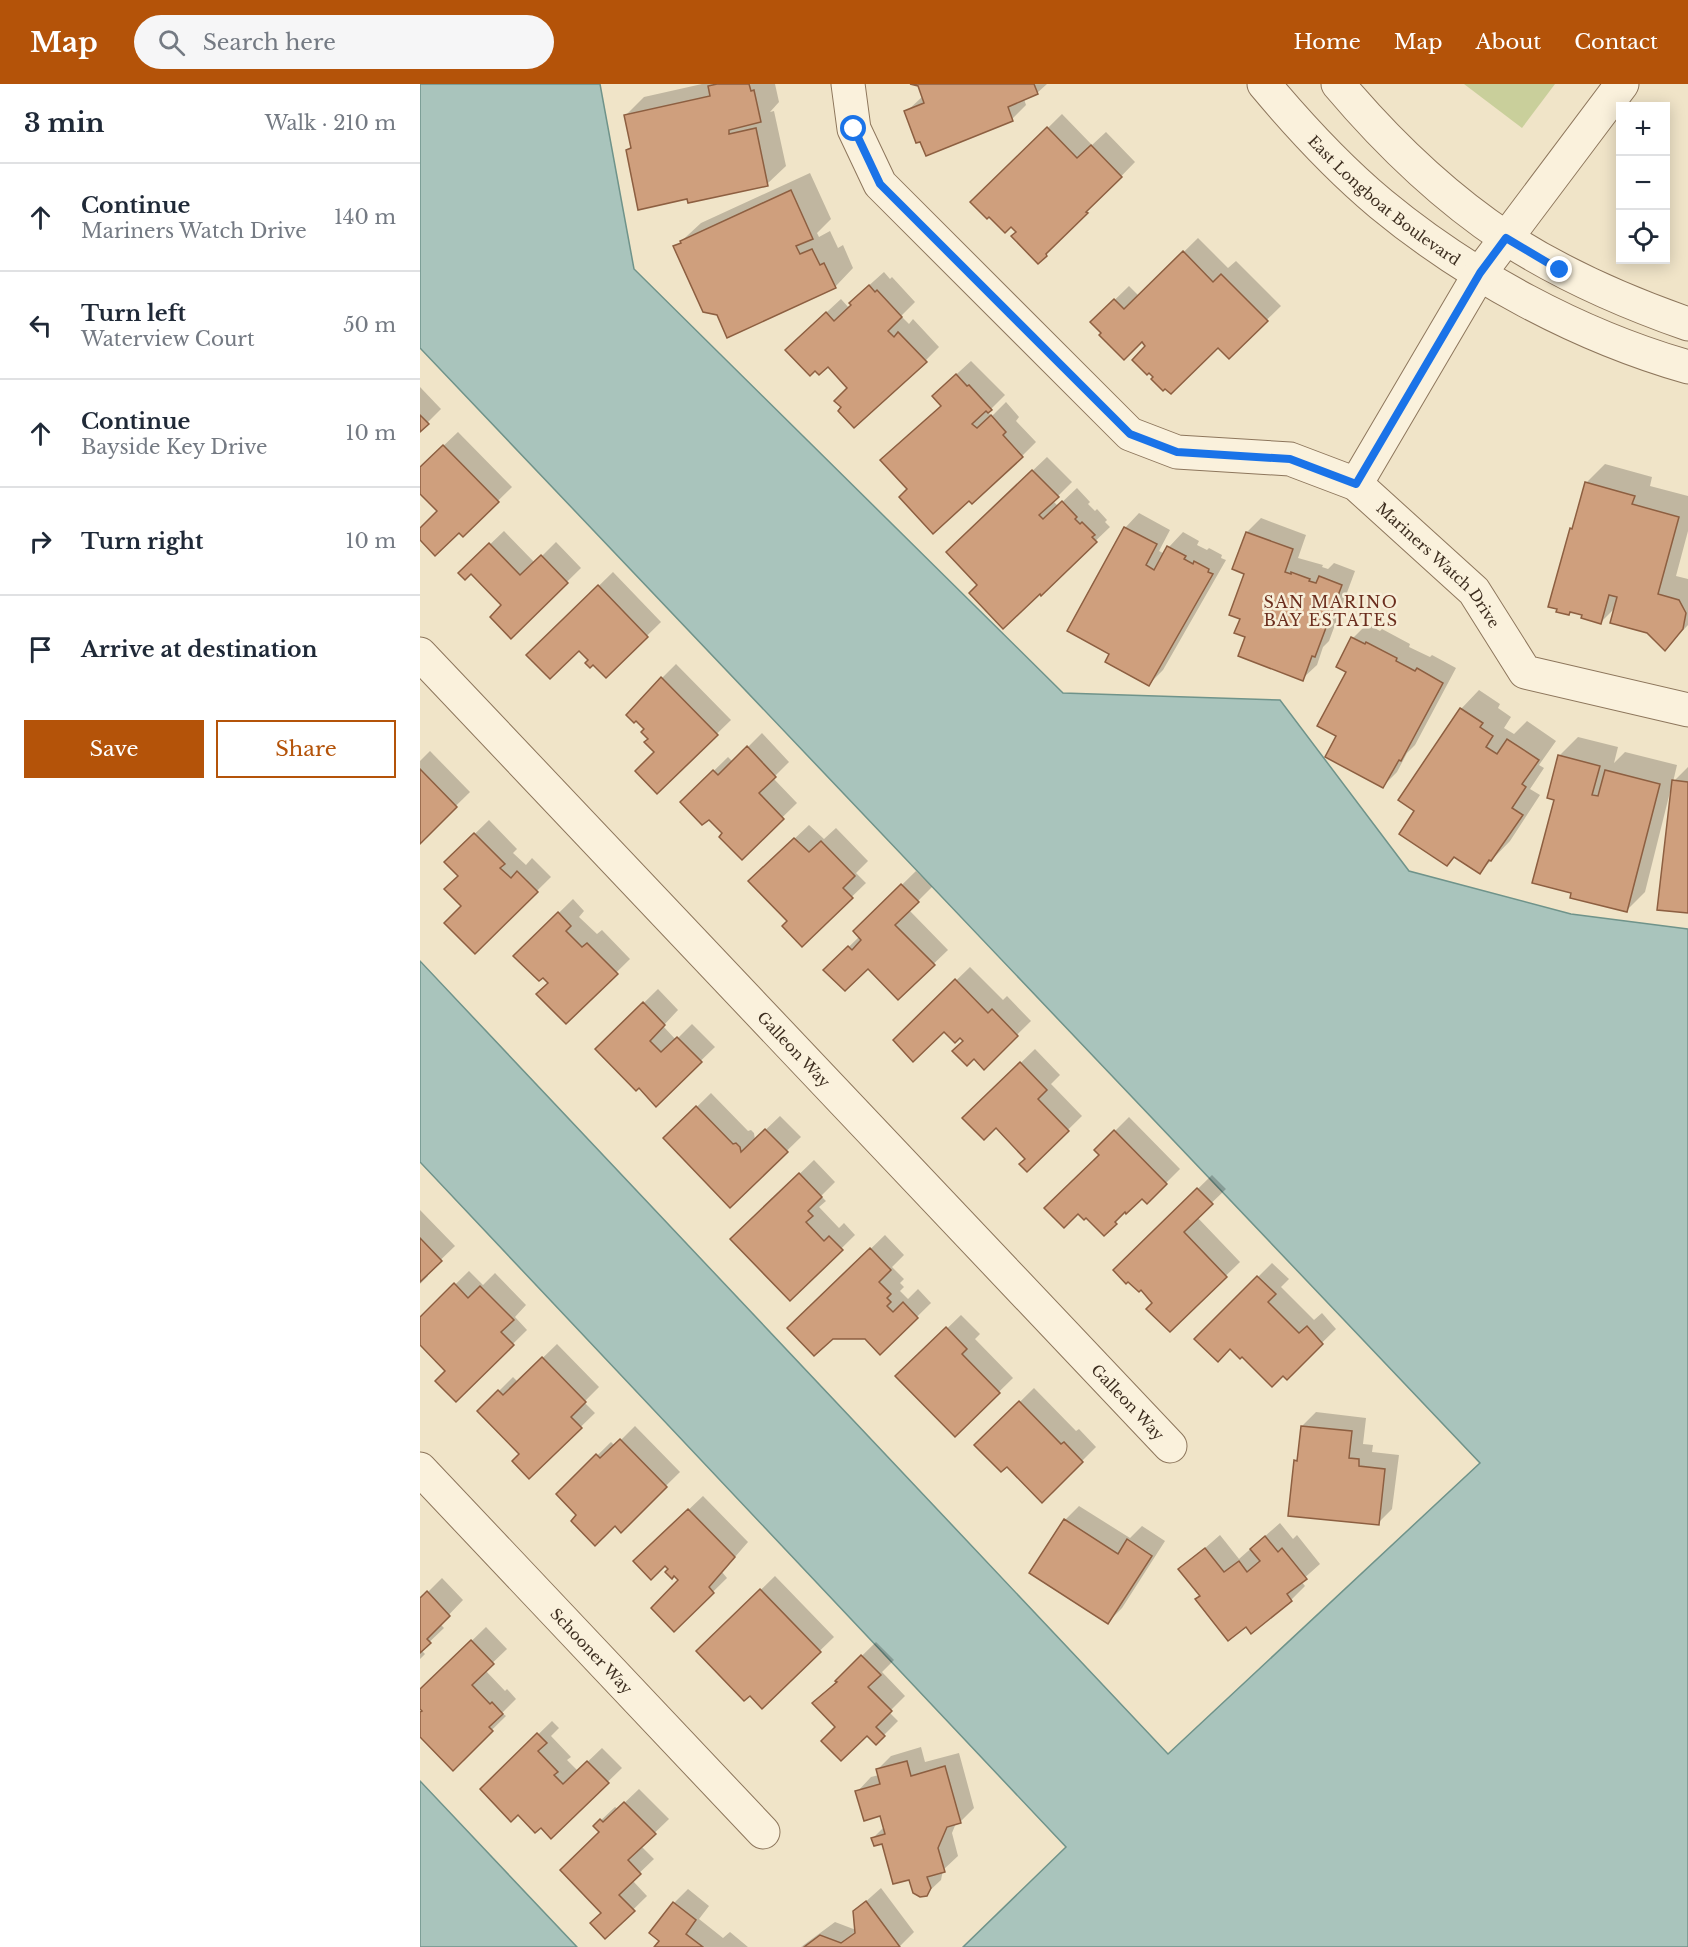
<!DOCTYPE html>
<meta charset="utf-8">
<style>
:root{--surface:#fff;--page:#f6f6f7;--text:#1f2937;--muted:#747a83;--line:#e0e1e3;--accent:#b45309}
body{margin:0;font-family:"Libre Baskerville",serif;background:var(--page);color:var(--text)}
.controls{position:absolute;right:18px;top:18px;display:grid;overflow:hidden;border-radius:0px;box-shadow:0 3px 15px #0003}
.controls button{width:54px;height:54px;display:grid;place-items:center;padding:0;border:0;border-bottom:2px solid var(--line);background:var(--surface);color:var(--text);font:30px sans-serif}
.stop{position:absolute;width:18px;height:18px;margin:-14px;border:4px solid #1a73e8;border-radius:50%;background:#fff}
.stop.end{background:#1a73e8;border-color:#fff;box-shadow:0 2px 6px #0008}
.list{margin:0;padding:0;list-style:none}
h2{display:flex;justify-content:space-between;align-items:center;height:78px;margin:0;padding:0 24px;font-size:26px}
h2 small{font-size:20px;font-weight:400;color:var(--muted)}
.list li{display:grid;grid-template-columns:39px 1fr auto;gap:18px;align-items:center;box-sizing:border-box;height:108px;padding:0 24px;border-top:2px solid var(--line)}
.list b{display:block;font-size:22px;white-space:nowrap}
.list p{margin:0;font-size:20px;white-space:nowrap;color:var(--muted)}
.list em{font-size:20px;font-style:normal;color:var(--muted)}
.actions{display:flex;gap:12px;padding:18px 24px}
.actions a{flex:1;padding:14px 0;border:2px solid var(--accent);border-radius:0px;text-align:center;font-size:21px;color:var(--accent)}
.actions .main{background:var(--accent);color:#fff}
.icon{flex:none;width:33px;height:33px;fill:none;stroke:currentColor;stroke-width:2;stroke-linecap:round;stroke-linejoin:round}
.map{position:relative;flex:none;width:1268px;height:1863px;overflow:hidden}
header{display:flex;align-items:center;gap:36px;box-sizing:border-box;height:84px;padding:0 30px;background:var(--accent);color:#fff}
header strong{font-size:28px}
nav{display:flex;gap:33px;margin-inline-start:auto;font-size:21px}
.search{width:420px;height:54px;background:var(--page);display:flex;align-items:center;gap:15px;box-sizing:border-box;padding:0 21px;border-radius:33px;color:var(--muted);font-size:22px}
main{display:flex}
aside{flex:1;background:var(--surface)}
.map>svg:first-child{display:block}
.green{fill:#c9cf9b}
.water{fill:#a9c4bc;stroke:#6f938a;stroke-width:1.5}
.shadow{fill:#0003}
.building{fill:#cf9f7d;stroke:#8d5f41;stroke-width:1.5}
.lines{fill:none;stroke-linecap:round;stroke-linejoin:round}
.minor-casing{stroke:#8d765c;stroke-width:35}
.minor{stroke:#faf1dc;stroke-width:33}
.route{stroke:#1a73e8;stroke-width:8}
.labels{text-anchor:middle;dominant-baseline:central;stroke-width:5;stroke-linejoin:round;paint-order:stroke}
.street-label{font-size:15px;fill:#3d2e20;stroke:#f7eed8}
.neighbourhood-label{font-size:16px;letter-spacing:1.5px;fill:#6b2e1e;stroke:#f7eed8}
</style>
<header>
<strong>Map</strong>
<div class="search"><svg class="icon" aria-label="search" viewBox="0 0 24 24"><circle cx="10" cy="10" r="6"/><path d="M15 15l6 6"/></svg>Search here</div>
<nav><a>Home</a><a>Map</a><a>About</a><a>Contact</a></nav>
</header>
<main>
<aside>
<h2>3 min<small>Walk · 210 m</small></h2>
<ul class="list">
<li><svg class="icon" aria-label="ahead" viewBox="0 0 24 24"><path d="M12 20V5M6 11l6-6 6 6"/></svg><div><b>Continue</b><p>Mariners Watch Drive</p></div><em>140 m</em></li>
<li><svg class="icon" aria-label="left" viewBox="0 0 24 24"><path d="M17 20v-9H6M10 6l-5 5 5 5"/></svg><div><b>Turn left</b><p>Waterview Court</p></div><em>50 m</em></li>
<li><svg class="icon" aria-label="ahead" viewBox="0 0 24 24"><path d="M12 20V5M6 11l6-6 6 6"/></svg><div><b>Continue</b><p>Bayside Key Drive</p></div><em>10 m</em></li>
<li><svg class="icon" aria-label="right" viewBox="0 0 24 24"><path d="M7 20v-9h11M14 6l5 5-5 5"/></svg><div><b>Turn right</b></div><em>10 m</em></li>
<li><svg class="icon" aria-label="arrive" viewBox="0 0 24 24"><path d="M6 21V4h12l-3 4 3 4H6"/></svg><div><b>Arrive at destination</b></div></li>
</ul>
<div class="actions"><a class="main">Save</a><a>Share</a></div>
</aside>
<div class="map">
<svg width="1268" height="1863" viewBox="0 0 1268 1863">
<rect width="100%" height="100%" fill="#f0e4c8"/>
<path class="green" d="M1044,0H1135L1102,44Z"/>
<g class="water">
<path d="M0,0H180L214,185L643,609L860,616L989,787L1151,830L1268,845V1863H543L646,1763L0,1078V877L748,1670L1060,1379L0,264Z"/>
<path d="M0,1697L157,1863H0Z"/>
</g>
<g class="shadow">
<path d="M282,0H355L359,18L350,28L354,27L366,82L347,100L268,113L208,66L212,62L206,31L224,13Z"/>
<path d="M495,0H627L617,9L604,15L606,21L592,35L486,28L503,12L499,1Z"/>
<path d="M642,30L672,61L686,48L715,78L618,178L598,147L553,118Z"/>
<path d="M390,89L411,135L397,149L399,153L410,147L418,164L423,161L433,184L415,203L298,230L255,163L281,139Z"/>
<path d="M778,154L808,184L816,177L861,222L809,273L798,262L736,293L727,262L722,256L683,249L672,238L709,202L719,212Z"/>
<path d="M464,188L470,195L472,193L495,218L481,232L489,240L493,235L519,263L505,277L429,304L381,252L421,215L429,224L445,205Z"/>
<path d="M551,277L585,311L568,328L572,332L586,318L599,333L596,337L616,358L602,372L549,415L489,405L476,362L522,321L528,298Z"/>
<path d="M0,303L21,325L0,346Z"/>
<path d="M38,348L92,403L43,451L39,447L0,454V446L19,427L0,408V384Z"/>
<path d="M627,373L652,398L633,417L638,422L657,404L670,418L668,420L675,427L677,425L687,436L685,438L690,443L621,509L559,501L542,454Z"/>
<path d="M1185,380L1232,393L1230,402L1268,412V447L1256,492L1268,495V541L1245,565L1197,522L1181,538L1151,445L1155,442L1166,399Z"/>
<path d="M719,429L750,446L739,467L745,470L749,463L763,448L779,457L777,461L787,466L789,464L802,471L801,474L806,476L743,586L729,600L691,569L705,444Z"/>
<path d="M841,434L886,451L878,474L903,481L902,483L908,485L914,479L935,487L909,557L903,563L897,581L882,595L827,553L822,535L826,489L814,484L827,448Z"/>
<path d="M84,447L115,479L136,458L161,484L91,553L84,521L51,488L40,489Z"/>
<path d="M193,488L241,538L186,592L159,565L108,571Z"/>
<path d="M947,540L960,547L962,545L990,560L989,563L1010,573L1012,571L1036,584L995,661L987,669L977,688L963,702L918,652L933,554Z"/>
<path d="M256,580L311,636L237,708L236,668L226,645L217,635L242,594Z"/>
<path d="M1059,606L1080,620L1078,624L1091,633L1084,644L1094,650L1107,637L1136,657L1119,681L1124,684L1110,705L1120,711L1090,757L1060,788L1035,772L1027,780L996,726L1041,625Z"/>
<path d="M342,649L369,678L353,694L377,719L322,773L304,749L289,733L262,718L308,673L313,678Z"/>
<path d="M1158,653L1198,663L1194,679L1205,668L1257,681L1253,698L1268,683V828L1252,708H1250L1225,808L1206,827L1153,808L1135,715L1139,672Z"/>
<path d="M10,667L50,708L0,757V677Z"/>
<path d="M69,736L97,765L93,769L106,781L112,774L131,793L55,868L43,822L40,792L26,778Z"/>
<path d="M389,741L404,755L416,744L448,777L436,789L446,799L382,861L369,837L330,797Z"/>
<path d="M496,787L512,803L489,826L528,866L478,914L448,883L405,886L440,852L435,847Z"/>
<path d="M153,815L164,827L159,833L177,850L182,846L210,875L146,938L130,899L95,872Z"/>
<path d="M550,883L583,916L587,912L611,937L564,983L540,952L524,946L475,956Z"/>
<path d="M238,905L258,926L243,942L256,956L272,940L295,963L236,1020L177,965Z"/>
<path d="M615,965L640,991L631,1000L662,1032L607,1086V1074L576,1042L544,1034Z"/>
<path d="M291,1009L328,1047L331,1046L334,1049L335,1056L360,1032L381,1053L310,1122L245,1054Z"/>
<path d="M709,1033L760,1085L727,1118L721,1113L684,1150L680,1071L676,1066Z"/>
<path d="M394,1076L415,1098L401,1112L406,1117L399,1123L419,1144L424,1139L435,1151L370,1215L312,1155Z"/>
<path d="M792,1091L806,1105L777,1133L820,1178L750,1246L734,1218L721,1204L695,1186Z"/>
<path d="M0,1126L35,1162L6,1190L8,1192L0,1200Z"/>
<path d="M465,1151L484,1171L472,1183L484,1195L480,1199L484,1203L480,1207L488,1215L498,1205L511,1219L460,1269L445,1254L369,1244Z"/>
<path d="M852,1179L869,1195L861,1203L894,1236L902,1229L916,1245L867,1293L811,1263L776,1255Z"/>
<path d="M49,1187L63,1201L75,1189L106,1221L95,1233L107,1246L36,1316L27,1287L0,1259V1235Z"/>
<path d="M541,1231L560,1250L555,1255L593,1294L535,1351L478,1292Z"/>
<path d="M137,1260L179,1303L164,1318L175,1329L109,1393L101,1370L59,1327L93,1293L98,1298Z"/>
<path d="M614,1304L656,1347L659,1345L676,1363L622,1417L587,1381L556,1361Z"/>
<path d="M896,1328L946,1334L943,1360L953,1361L952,1368L979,1371L972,1425L958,1439L875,1377L879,1373L882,1342Z"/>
<path d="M215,1342L260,1388L201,1446L195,1440L138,1410L191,1358L195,1362Z"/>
<path d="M283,1412L328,1458L302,1488L307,1494L254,1546L260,1496L245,1480L215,1477Z"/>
<path d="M659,1422L710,1454L722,1442L745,1457L702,1524L688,1538L645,1436Z"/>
<path d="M860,1439L873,1455L877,1451L900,1480L881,1497L885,1502L871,1516L826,1541L781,1512L760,1486L800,1451L819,1475Z"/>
<path d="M355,1492L414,1553L342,1623L330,1610L278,1567Z"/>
<path d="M22,1494L43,1516L20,1540L24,1544L1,1566L5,1570L0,1575V1512L2,1514Z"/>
<path d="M66,1543L87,1565L65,1586L85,1607L87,1605L96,1615L82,1629L86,1632L33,1684L0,1651V1630L4,1626L0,1623V1607Z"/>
<path d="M456,1558L474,1576L462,1588L485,1612L469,1628L478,1637L456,1659L447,1650L417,1643L394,1619Z"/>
<path d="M132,1637L139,1644L131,1652L151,1673L147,1676L158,1687L182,1664L202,1684L131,1753L121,1742L62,1705Z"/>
<path d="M501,1663L505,1678L539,1669L554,1724L540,1738L536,1739L532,1749L538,1772L523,1786L521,1796L506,1810L463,1758L453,1754L464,1743L461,1731L437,1708L451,1693L459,1691L457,1686L471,1672Z"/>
<path d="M219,1705L249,1735L221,1762L234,1775L212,1796L227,1812L185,1853L183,1829L181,1748L175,1742L195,1723L198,1725Z"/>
<path d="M461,1804L494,1848L479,1863H381L415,1838L436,1846L434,1828Z"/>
<path d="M268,1805L289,1822L279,1835L303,1854L310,1848L328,1863H236L241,1857L254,1819Z"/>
</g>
<g class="building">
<path d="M297,0H329L331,7L334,6L341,38L309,46V50L336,44L348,102L268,119L267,115L218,126L206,66L211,64L204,31L290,12L288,2Z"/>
<path d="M490,0H614L618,10L588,23L593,37L506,72L500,58L496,59L484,27L504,19L498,2Z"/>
<path d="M627,43L657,74L671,61L702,93L666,128L668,129L626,170L627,172L618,180L591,152L596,148L591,143L585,149L569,133L567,135L550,118Z"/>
<path d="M371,106L393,155L376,162L380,170L392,165L400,181L404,179L416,204L307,254L297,231L283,228L253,162L261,159L260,157Z"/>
<path d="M763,167L793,198L801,190L848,237L809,275L798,264L751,310L745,305L743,307L731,295L733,293L729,289L727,291L712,276L725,262L722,258L704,276L679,251L681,249L670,238L694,215L704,225Z"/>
<path d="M449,201L455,208L457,206L482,233L468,247L474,253L478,248L507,278L434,344L418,327L421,323L414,317L427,304L408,283L399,291L395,287L390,292L365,266L406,228L414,237L431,221L429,219Z"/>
<path d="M536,290L547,302L549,301L572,326L568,329L566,327L552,340L557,344L571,331L586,348L583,351L603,373L552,420L549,417L513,450L479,413L487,405L460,376L521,322L512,312Z"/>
<path d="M0,331L9,340L0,348Z"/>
<path d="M23,361L79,418L43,453L39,449L15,472L0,456V444L17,427L0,410V383Z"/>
<path d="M612,386L639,413L619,431L623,435L642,417L657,433L655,435L660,440L662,438L675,451L672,453L677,458L621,512L620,510L583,545L549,509L557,501L526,468Z"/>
<path d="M1165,398L1215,412L1212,420L1259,433L1238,510L1259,516L1266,529L1263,545L1245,567L1227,549L1190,539L1197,513L1189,511L1181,540L1161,534L1162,531L1150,528L1149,531L1136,528L1137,525L1128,523L1150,444L1152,445Z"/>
<path d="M704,443L737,460L726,481L734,486L747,462L766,472L764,475L773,480L774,477L789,485L788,488L793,490L729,602L685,578L689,570L647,547Z"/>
<path d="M826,448L873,465L865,488L871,490V488L890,495L889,497L896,499L899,492L922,501L895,573L892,572L883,597L818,572L825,553L814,549L820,535L809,531L824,490L812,485Z"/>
<path d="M69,459L100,491L121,471L148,499L91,555L70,533L81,521L51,490L45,496L38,489Z"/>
<path d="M178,501L228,553L186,594L173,581L170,584L165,579L168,576L159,567L130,595L106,571Z"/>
<path d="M931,553L945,560L946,558L977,574L976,577L995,587L997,584L1023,599L981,677L979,676L963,704L905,673L916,652L897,642L926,588L916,583Z"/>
<path d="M241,593L298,651L237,710L215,687L234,668L224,658L228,655L221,648L224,645L216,637L214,639L206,631Z"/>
<path d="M1040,624L1063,639L1060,643L1073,652L1066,663L1077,670L1087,655L1119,676L1102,700L1106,703L1092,724L1103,731L1071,777L1069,776L1060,790L1034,773L1027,782L979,750L994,727L978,716Z"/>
<path d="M327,662L356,693L339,709L364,735L322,776L299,753L302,749L289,736L282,741L260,718L293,686L298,691Z"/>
<path d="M1138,671L1180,682L1172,711L1178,712L1185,686L1240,700L1207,828L1150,814L1151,809L1112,799L1134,716L1127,714Z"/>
<path d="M0,685L37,723L0,760Z"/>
<path d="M1252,696L1268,698V829L1237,826Z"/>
<path d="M54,749L85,780L80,784L91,794L97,787L118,808L55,870L24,839L41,822L24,805L38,792L24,778Z"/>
<path d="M374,754L389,768L401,757L435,792L423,804L433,814L382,863L362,842L367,837L328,797Z"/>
<path d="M481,800L499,818L475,841L515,881L478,916L448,885L425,907L403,886L428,862L432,866L441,856L433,847Z"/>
<path d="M138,828L151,842L146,847L162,863L167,859L198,890L146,940L116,910L128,899L123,894L119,897L93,872Z"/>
<path d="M535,895L568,929L572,925L598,952L564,986L554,975L547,982L532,967L543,957L540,954L535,959L524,948L493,978L473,956Z"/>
<path d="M223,918L245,941L230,957L241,968L257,953L282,978L236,1023L219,1004L216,1007L175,965Z"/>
<path d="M600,978L627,1006L618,1015L649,1047L607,1088L599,1080L605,1075L576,1044L564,1056L542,1034Z"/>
<path d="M276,1022L313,1060L316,1059L320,1063L321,1068L345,1045L368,1068L310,1124L243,1054Z"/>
<path d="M694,1046L747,1100L727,1120L722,1115L706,1130L705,1128L695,1138L697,1140L684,1152L666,1134L664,1136L658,1130L644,1144L624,1124L679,1071L674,1066Z"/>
<path d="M379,1089L402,1113L388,1127L393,1132L386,1138L404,1157L409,1152L423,1166L370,1217L310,1155Z"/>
<path d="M777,1104L793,1120L764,1148L807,1193L750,1248L726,1225L732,1219L721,1206L719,1208L708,1198L706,1200L693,1186Z"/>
<path d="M0,1154L22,1177L0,1198Z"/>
<path d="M450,1164L471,1186L459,1198L471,1210L467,1214L471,1218L467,1222L473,1228L483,1218L498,1234L460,1271L445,1255H413L394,1272L367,1244Z"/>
<path d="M837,1192L856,1210L848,1218L879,1249L887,1242L903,1260L867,1296L863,1292L852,1303L822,1273L820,1275L810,1265L798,1278L774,1255Z"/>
<path d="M34,1199L48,1214L60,1202L94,1236L81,1248L94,1261L36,1318L15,1297L25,1287L0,1261V1233Z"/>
<path d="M526,1243L547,1265L542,1270L580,1309L535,1353L475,1292Z"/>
<path d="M122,1273L166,1318L151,1333L162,1344L109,1395L92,1377L99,1370L57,1327L78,1306L83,1311Z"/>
<path d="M599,1317L641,1360L644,1358L663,1378L622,1419L587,1383L581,1388L554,1361Z"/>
<path d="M881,1342L932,1347L929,1374L939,1375V1382L965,1385L959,1441L868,1432L874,1376L877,1377Z"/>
<path d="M200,1355L247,1403L201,1449L195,1442L175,1462L151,1437L156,1431L136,1410L176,1370L180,1374Z"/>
<path d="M268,1425L315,1473L289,1503L294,1509L254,1548L231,1524L258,1496L254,1492L252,1495L245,1488L248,1485L245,1482L231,1496L213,1477Z"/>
<path d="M644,1435L698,1470L707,1455L732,1472L688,1540L609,1489Z"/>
<path d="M845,1452L858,1468L862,1464L887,1495L867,1510L872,1517L831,1550L826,1543L808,1557L775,1515L780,1512L758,1485L785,1464L804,1488L819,1477L827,1488L840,1477L830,1465Z"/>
<path d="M340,1505L401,1568L342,1625L330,1612L324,1617L276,1567Z"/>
<path d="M7,1507L30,1532L7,1555L11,1559L0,1569V1514Z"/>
<path d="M51,1556L74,1580L52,1601L70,1620L72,1618L83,1630L69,1643L73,1647L33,1687L0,1653V1628L2,1627L0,1625V1605Z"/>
<path d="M441,1571L461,1591L448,1603L472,1627L456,1643L465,1652L456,1661L447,1652L421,1677L401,1657L415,1643L392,1619L417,1598L415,1597Z"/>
<path d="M117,1649L127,1659L118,1667L138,1688L134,1691L143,1700L167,1677L189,1699L131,1755L121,1744L115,1749L98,1731L91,1738L60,1705Z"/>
<path d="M487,1677L491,1692L525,1682L541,1739L527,1743L518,1764L525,1788L507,1793L511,1804L507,1812L500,1813L493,1809L489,1796L473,1800L462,1760L454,1762L451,1754L465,1750L460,1732L444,1737L435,1707L460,1700L456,1685Z"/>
<path d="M204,1718L236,1750L208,1776L221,1790L199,1811L215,1827L185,1855L170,1839L181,1829L140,1786L179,1748L173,1742L180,1735L183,1738Z"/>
<path d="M446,1817L480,1863H384L400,1851L421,1859L435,1849L433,1827Z"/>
<path d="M253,1818L276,1836L266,1850L283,1863H234L239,1857L229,1849Z"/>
</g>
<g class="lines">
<g class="minor-casing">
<g id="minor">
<path id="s1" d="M428,0L434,45L460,100L710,350L757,368L870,375L936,400L1054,507L1105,588L1268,626"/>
<path id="s2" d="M844,0C880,43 918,84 961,120C1048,192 1159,252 1268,283"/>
<path d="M918,0C967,58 1023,112 1086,154C1143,191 1205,218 1268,240"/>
<path d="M936,400L1060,189L1202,0"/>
<path id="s3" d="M0,570L750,1362"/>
<path id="s4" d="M0,1385L343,1748"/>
</g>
</g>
<use href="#minor" class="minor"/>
</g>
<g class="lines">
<path class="route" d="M434,45L460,100L710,350L757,368L870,375L936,400L1060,189L1086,154L1140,186"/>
</g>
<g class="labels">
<g class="street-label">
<text stroke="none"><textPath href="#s2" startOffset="168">East Longboat Boulevard</textPath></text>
<text stroke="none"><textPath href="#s1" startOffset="810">Mariners Watch Drive</textPath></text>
<text stroke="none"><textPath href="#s3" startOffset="544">Galleon Way</textPath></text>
<text stroke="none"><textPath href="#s3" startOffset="1030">Galleon Way</textPath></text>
<text stroke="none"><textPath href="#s4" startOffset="250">Schooner Way</textPath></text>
</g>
<g class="neighbourhood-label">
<text x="911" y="518">SAN MARINO<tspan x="911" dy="18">BAY ESTATES</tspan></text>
</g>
</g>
</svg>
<div class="controls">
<button>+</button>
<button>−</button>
<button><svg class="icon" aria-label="locate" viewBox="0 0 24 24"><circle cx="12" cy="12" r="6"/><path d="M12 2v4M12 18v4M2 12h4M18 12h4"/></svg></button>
</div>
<div class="stop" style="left:434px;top:45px"></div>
<div class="stop end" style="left:1140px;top:186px"></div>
</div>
</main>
